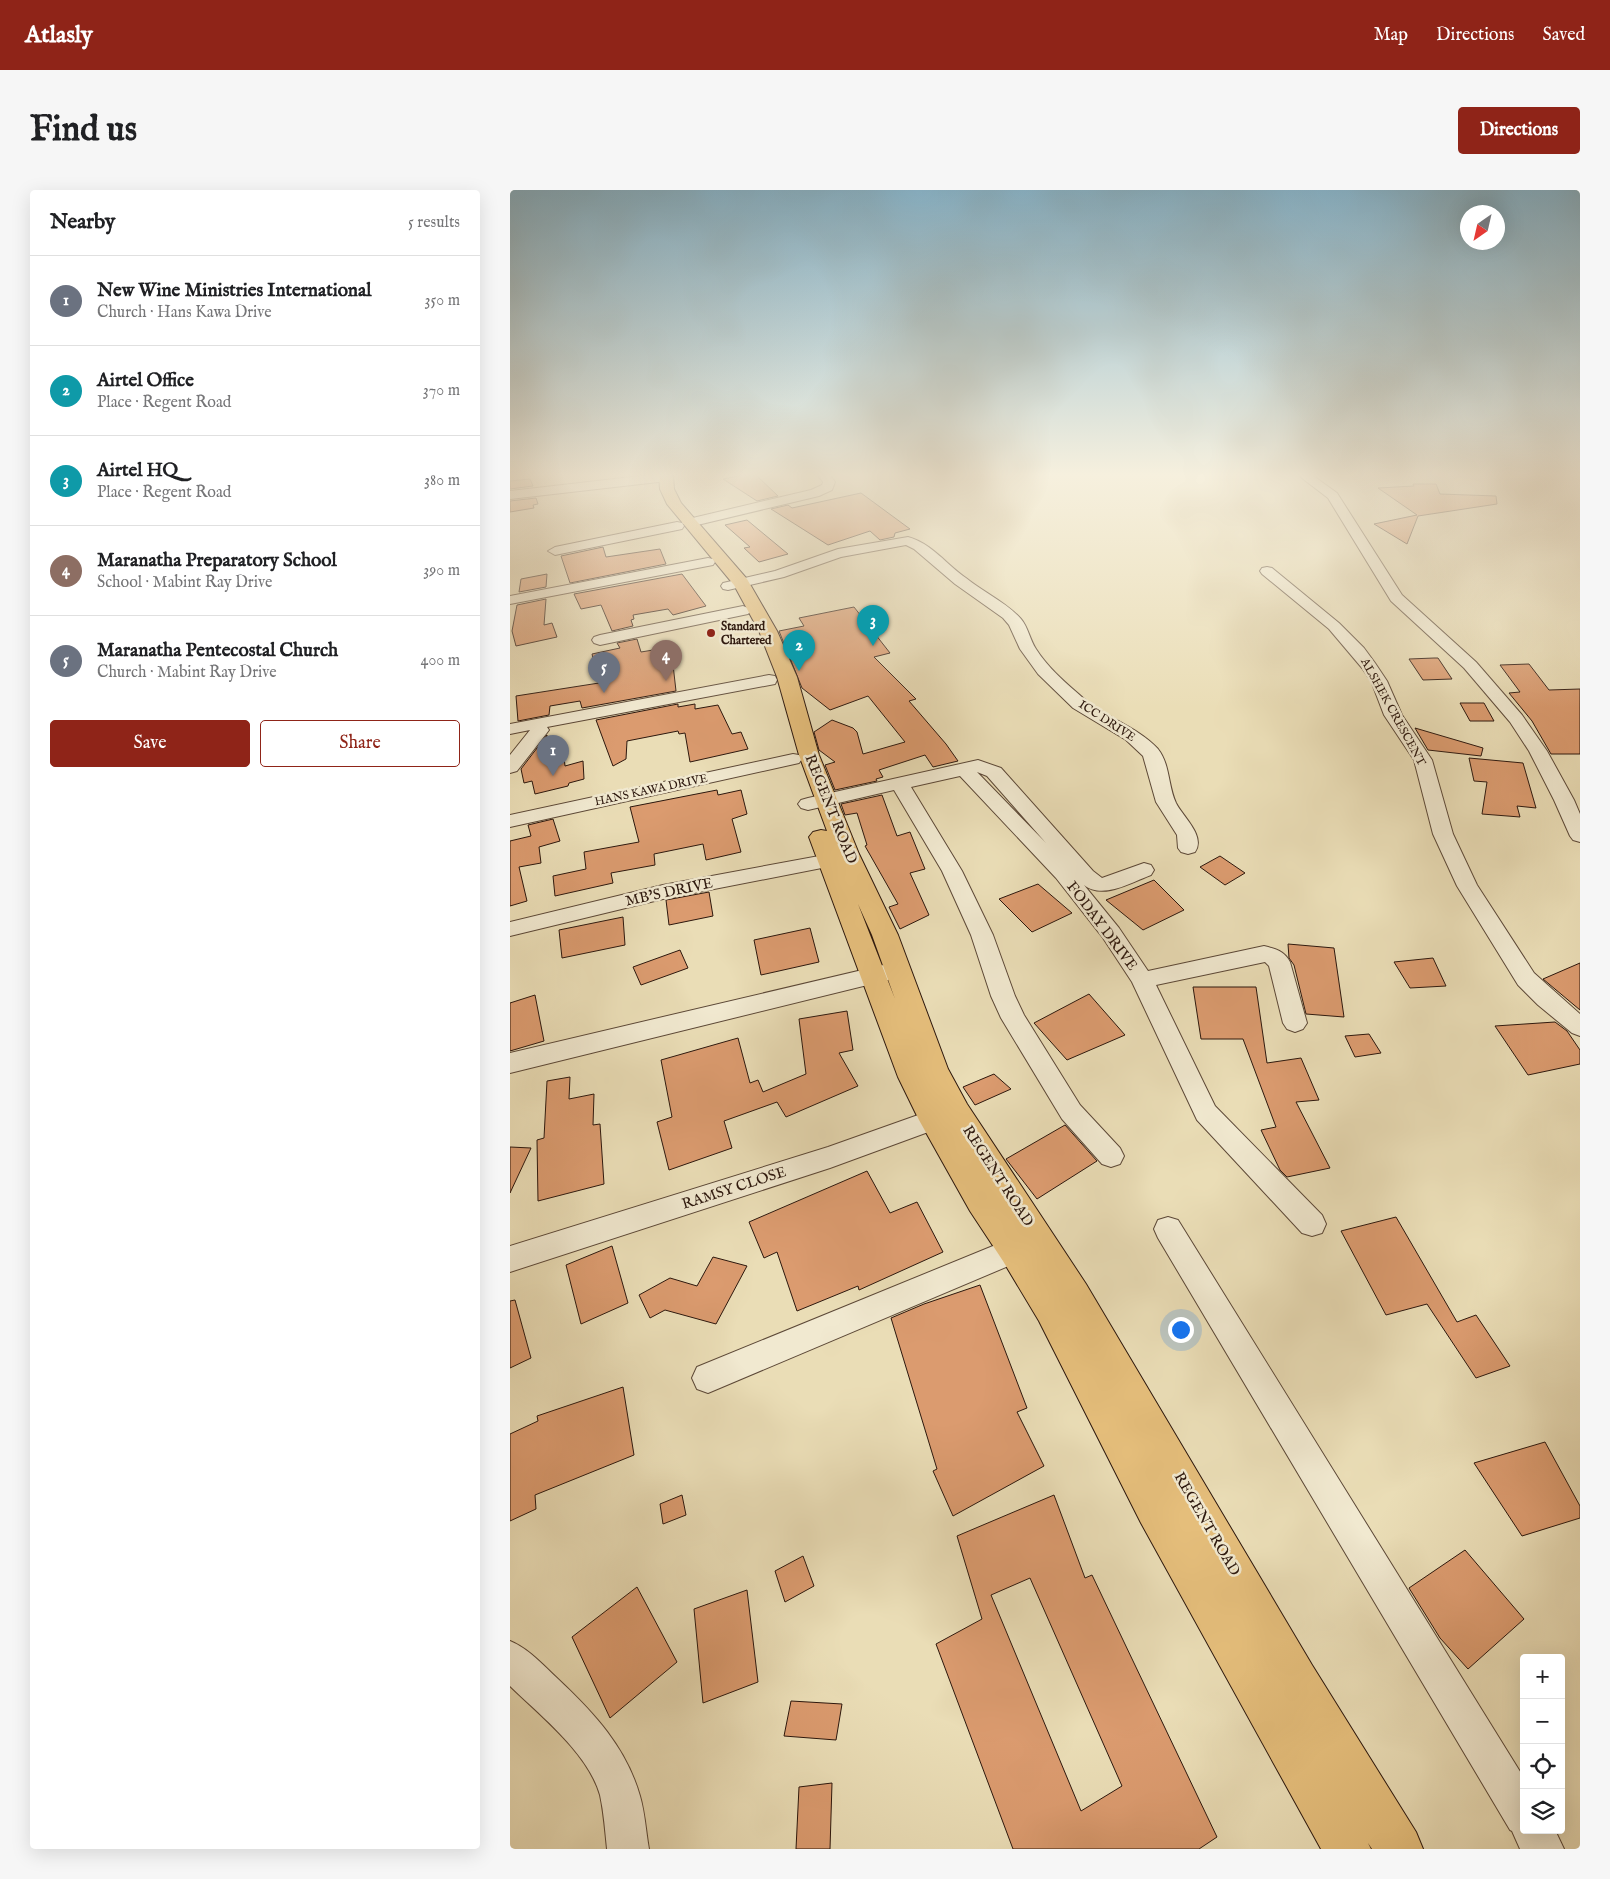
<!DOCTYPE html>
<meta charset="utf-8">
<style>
:root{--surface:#fff;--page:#f6f6f6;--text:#202124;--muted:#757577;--line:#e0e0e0;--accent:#8f2418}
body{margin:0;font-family:"IM FELL English",serif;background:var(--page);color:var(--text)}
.controls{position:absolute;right:15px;bottom:15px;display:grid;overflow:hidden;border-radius:5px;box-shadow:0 5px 20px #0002}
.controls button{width:45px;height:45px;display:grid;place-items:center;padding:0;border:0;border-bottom:1px solid var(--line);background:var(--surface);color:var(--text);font:25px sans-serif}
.compass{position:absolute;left:950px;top:15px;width:45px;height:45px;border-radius:50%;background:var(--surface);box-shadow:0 5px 20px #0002;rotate:214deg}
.you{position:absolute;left:670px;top:1139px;width:18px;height:18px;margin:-12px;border:4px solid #fff;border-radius:50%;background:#1a73e8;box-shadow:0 0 0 8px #1a73e833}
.badge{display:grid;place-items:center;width:32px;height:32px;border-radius:50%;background:var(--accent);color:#fff;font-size:16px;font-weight:700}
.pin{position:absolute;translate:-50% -41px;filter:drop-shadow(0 1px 2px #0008)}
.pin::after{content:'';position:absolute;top:26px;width:18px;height:15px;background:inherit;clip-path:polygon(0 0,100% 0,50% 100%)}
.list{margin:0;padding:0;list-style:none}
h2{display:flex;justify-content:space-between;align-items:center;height:65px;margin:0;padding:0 20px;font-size:21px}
h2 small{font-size:16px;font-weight:400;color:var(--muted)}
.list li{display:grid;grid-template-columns:32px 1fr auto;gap:15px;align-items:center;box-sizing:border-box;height:90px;padding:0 20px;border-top:1px solid var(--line)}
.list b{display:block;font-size:19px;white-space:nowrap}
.list p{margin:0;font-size:16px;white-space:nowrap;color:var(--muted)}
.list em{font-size:16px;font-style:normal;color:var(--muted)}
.actions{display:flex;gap:10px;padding:15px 20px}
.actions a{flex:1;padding:11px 0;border:1px solid var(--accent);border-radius:5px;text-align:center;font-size:18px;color:var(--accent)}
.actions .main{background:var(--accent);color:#fff}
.icon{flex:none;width:28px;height:28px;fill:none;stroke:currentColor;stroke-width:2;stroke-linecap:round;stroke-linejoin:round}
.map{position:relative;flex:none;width:1070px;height:1659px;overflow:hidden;border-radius:5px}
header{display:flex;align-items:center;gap:30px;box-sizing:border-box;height:70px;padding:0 25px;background:var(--accent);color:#fff}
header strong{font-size:24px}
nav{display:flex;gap:28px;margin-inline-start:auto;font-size:18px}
.intro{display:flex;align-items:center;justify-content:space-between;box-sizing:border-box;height:120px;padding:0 30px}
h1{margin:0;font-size:35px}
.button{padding:12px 22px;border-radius:5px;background:var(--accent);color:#fff;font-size:18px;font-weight:700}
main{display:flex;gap:30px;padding:0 30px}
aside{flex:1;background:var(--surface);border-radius:5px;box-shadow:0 5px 20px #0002}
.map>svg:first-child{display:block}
.building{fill:#db9b6f;stroke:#2c170d;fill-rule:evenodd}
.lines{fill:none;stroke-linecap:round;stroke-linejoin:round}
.street-casing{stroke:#5c4837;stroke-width:2}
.primary-casing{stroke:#2c170d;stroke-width:2}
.street{fill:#f1e9d0;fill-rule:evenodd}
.primary{fill:#e5be7b;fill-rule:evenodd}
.poi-dot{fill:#8f2418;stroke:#f1e9d0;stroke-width:2}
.labels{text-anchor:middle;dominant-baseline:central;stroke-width:5;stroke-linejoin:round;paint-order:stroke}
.far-poi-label{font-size:12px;font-weight:bold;fill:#2c170d;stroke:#f1e9d0;text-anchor:start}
.far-street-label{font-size:12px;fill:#2c170d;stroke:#f1e9d0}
.street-label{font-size:15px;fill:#2c170d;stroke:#f1e9d0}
</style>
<header>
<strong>Atlasly</strong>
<nav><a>Map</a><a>Directions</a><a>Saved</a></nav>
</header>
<div class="intro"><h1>Find us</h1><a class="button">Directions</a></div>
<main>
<aside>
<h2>Nearby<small>5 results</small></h2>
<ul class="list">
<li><span class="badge" style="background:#6b7280">1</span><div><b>New Wine Ministries International</b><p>Church · Hans Kawa Drive</p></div><em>350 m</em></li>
<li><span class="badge" style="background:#0f9aa8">2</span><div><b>Airtel Office</b><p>Place · Regent Road</p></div><em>370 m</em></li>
<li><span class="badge" style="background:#0f9aa8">3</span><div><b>Airtel HQ</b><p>Place · Regent Road</p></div><em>380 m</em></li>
<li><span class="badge" style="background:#8d6e63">4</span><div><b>Maranatha Preparatory School</b><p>School · Mabint Ray Drive</p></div><em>390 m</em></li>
<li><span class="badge" style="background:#6b7280">5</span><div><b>Maranatha Pentecostal Church</b><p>Church · Mabint Ray Drive</p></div><em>400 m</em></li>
</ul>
<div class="actions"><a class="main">Save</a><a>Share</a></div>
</aside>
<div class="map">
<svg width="1070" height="1659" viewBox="0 0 1070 1659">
<rect width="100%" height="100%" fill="#eaddb6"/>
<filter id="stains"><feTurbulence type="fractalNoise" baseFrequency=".004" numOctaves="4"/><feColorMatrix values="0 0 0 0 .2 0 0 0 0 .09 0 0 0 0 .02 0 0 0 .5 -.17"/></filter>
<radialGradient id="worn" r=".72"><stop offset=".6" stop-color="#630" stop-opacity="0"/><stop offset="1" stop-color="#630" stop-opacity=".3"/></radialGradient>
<g class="building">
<path d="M233,285H246L268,306L247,311L213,289Z"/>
<path d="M20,289L23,296L0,299V291Z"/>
<path d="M903,294H926L930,304L986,306L987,314L908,326L897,354L864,334L907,325L868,298L904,296Z"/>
<path d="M351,303L400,339L385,343L384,347L370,350L360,341L318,355L261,319L278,315L282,318Z"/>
<path d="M26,308L28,314L23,315L24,318L0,322V311Z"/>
<path d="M237,330L278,364L249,372L234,358L240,357L215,335Z"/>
<path d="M93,357L96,367L150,359L156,374L60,393L51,366Z"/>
<path d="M37,384L36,397L9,402L11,389Z"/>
<path d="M172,384L196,416L163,425L158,419L123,425L124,429L121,430L123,436L102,441L91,415L71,419L64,404Z"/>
<path d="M36,409L34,435L42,433L47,447L6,456L2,441L7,415Z"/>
<path d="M344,417L380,463L364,467L406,509L399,511L436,554L448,571L423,577L415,565L369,580L373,587L366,589L367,591L325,600L315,575L325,572L309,560L304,542L322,530L343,538L347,542L353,564L395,552L358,506L320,520L292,498L269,441L294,436L289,428Z"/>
<path d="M127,449L131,462L161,457L166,501L72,518L70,511L40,516L39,525L8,531L6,506L89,493L82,464L110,458L107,453Z"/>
<path d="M924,468H928L942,489L913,490L899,469Z"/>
<path d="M1019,474L1039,500L1070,499V564H1041L1022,531L999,503L1010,502L990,475Z"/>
<path d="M950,513H974L984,531H960Z"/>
<path d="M168,514V517L185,514V519L208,515L222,544L231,542L238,559L180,572L175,543L169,544L168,541L117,551L116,569L103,576L86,530Z"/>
<path d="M905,538L973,558L971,566L918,560Z"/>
<path d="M37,545L36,554L52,550L55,576L73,571L74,589L59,593L58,596L25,604L22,591L14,593L11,579Z"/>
<path d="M959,568L1013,573L1026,618L1007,616L1010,627L972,624L977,592L964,591Z"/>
<path d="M207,600L208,605L231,600L237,624L222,629L231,662L196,670L193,654L144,664L145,675L101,683L103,693L45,706L43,686L76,679L74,662L129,652L120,617Z"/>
<path d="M372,605L387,646L400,642L415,679L400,683L419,725L390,739L379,717L388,714L355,656L357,655L347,623L335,625L331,614Z"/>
<path d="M43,629L50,651L29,657L31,673L9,677L17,711L0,716V651L21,646L18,635Z"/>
<path d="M710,666L735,683L715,695L690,677Z"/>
<path d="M644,690L674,720L633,740L596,710Z"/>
<path d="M528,694L562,723L522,742L489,709Z"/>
<path d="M199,702L203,726L159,735L156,710Z"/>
<path d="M113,727L115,755L52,768L49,740Z"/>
<path d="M300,738L309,772L251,785L244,750Z"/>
<path d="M778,754L824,758L834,827L796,824L784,775L779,768Z"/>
<path d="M170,760L178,778L131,795L123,777Z"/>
<path d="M923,768L936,796L900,798L884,772Z"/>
<path d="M1070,773V820L1033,789Z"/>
<path d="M683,797H746L757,873L791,868L809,910L786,912L820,978L777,987L770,980L751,940L766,937L733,849H691Z"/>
<path d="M579,804L615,845L557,870L524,833Z"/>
<path d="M25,805L34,851L0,861V813Z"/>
<path d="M337,821L343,860L329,863L348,896L276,927L267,912L214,931L222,958L159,980L147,932L162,927L151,870L228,848L240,893L248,890L253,902L296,884L289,829Z"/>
<path d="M1045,832L1057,841L1070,860V874L1018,885L985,836Z"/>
<path d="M859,844L871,863L845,867L835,846Z"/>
<path d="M484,884L501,899L465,915L453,897Z"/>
<path d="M60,887L59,909L84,904L83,935L90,934L94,994L28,1011L27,950L34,948L37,891Z"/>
<path d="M555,935L587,971L527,1009L496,969Z"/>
<path d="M0,957L21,958L0,1003Z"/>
<path d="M357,981L380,1023L407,1012L433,1062L349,1100L348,1096L287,1121L267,1062L254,1068L239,1032Z"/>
<path d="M886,1027L947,1132L966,1125L1000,1176L966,1188L917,1114L876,1125L831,1041Z"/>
<path d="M102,1056L118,1113L71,1134L56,1075Z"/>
<path d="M203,1067L237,1076L206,1134L155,1120L140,1128L129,1105L160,1088L187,1096Z"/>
<path d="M470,1095L517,1218L507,1222L534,1276L443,1326L423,1281L427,1279L381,1128L414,1114Z"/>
<path d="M5,1110L21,1168L0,1178V1111Z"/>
<path d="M113,1197L124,1265L25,1305L26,1319L0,1331V1244L28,1231L27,1226Z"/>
<path d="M1035,1252L1070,1316V1328L1012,1346L964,1273Z"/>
<path d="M172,1305L176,1325L153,1334L150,1314Z"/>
<path d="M544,1305L575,1388L582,1385L707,1647L689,1659H503L426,1454L472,1429L447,1346ZM520,1388L612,1596L571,1621L481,1405Z"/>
<path d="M955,1360L1014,1429L958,1479L930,1448L899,1398Z"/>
<path d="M293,1366L304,1396L275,1412L265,1381Z"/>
<path d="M127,1397L167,1472L100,1528L62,1447Z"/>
<path d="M237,1400L248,1492L193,1513L184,1419Z"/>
<path d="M281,1511L332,1514L326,1550L274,1546Z"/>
<path d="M322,1593L320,1659H286L289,1597Z"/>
</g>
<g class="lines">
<g class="street-casing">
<g id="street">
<path d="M139,285H162L163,287L157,291L0,309V301Z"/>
<path d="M308,285H320L325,292L322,300L309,306L179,337L172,333L174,330L301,300L312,295L313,292Z"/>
<path d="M788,285H802L827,303L892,405L966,472L1012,525L1037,561L1064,610L1070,624V652L1063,650L1060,646L1044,610L1019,561L1000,532L954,478L881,411L818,308Z"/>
<path d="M167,332L172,333L174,336L172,339L45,365L38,361L45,357Z"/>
<path d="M398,347C421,353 437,375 456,388C473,402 496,412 511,429C518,437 520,450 526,459C538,478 556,493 573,508C595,528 627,536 648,559C660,574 658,596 666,613C673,627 696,646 685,662L678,664L671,662L668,658L667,645L646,612L633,566L616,550L563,518L528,484L510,459L499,435L493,428L445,394L404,359L396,355L331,367L274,387L218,400L213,399L211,396L213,393L265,381L328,359Z"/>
<path d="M198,368L203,369L205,372L203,375L0,414V406Z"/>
<path d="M757,377L762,378L829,433L854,458L865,473L877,491L892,525L922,570L943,644L967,695L1024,783L1070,824V846L1062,843L1028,815L1008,795L947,696L923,644L904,570L874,525L861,491L852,478L819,439L752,384L750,381L752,378Z"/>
<path d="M233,416L238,418L241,421L238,424L90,455L84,453L82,450L84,447L90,445Z"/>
<path d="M259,485L265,486L267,490L265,494L37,537L39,540L36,544L7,581L0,583V565L20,540L0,544V534Z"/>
<path d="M283,564L289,565L292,569L289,573L0,637V625Z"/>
<path d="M468,570L491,578L583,681L592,688L634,673L641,675L644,680L641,685C622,692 593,710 574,695L609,738L638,781L754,756C766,759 774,761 780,772L797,833L793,839L785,842L777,839L773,833L759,776L755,772L646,795L705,916L812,1025L816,1034L812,1043L802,1046L792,1043L687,930L622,792L593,748L546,688L450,586L401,597L452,681L483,745L505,806L514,825L570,915L610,958L614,966L610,974L601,977L592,974L552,929L491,828L481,806L461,745L432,681L384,600L298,620L291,618L288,614L291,610L298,608ZM467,582L477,586L536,653Z"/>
<path d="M320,664L327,665L330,670L327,675L153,709L0,746V732L153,695Z"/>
<path d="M382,773L390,775L393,781L390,787L0,883V863Z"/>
<path d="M442,913L451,916L455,923L451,930L320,978L0,1082V1056L318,957Z"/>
<path d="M658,1027L668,1030L1014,1588V1640H1045L1054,1659H1010L1002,1641L1000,1640L648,1048L644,1039L648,1030Z"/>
<path d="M505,1047L515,1051L519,1060L515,1069L198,1203L187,1199L182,1188L187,1177Z"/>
<path d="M0,1451C19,1459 33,1475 48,1489C84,1523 116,1557 130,1606C135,1623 136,1642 139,1659H97C95,1641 94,1623 90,1605C78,1563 31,1526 0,1496Z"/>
</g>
</g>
<g class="primary-casing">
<path id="primary" d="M149,285H163L164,299L171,313L237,389L267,441L287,487L309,565L349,664L388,745L438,879L457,914L576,1094L802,1475L906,1642L913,1659H862L858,1653L861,1659H811L631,1333L529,1131L493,1071L460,1021L409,930L388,887L299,647L303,642L311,640L317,641L289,565L267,487L249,441L224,395L157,314L150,299ZM348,714L362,745L385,809Z"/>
</g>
<use href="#street" class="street"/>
<use href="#primary" class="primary"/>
</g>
<linearGradient id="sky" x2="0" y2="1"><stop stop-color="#88b7cf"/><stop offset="0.55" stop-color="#f6f0de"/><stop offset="1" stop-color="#f6f0de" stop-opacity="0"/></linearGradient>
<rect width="1070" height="518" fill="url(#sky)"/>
<circle class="poi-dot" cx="201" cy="443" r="5"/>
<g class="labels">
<g class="far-poi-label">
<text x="211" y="436">Standard<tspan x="211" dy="14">Chartered</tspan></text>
</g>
<g class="far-street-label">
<text transform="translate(883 522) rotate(61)">ALSHEK CRESCENT</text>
<text transform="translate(597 531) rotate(33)">ICC DRIVE</text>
<text transform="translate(141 600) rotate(-12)">HANS KAWA DRIVE</text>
</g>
<g class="street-label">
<text transform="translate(321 619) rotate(68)">REGENT ROAD</text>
<text transform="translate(159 702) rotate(-12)">MB'S DRIVE</text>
<text transform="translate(592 736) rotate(53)">FODAY DRIVE</text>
<text transform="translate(488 986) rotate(57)">REGENT ROAD</text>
<text transform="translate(224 998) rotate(-18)">RAMSY CLOSE</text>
<text transform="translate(697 1334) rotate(60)">REGENT ROAD</text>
</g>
</g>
<rect width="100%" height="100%" filter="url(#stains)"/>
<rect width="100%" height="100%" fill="url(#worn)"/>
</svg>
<div class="controls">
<button>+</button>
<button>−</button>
<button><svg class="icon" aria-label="locate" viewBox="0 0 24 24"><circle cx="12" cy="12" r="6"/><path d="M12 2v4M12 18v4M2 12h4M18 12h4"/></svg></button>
<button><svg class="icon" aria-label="layers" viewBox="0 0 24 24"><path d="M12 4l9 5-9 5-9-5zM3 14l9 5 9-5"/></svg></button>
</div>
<svg class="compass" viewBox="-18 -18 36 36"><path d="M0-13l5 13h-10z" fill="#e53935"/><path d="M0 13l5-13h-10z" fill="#757577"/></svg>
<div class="you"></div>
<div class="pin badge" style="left:43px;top:586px;background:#6b7280">1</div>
<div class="pin badge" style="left:289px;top:481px;background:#0f9aa8">2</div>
<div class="pin badge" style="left:363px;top:456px;background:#0f9aa8">3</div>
<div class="pin badge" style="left:156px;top:491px;background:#8d6e63">4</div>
<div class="pin badge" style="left:94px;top:503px;background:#6b7280">5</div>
</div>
</main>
